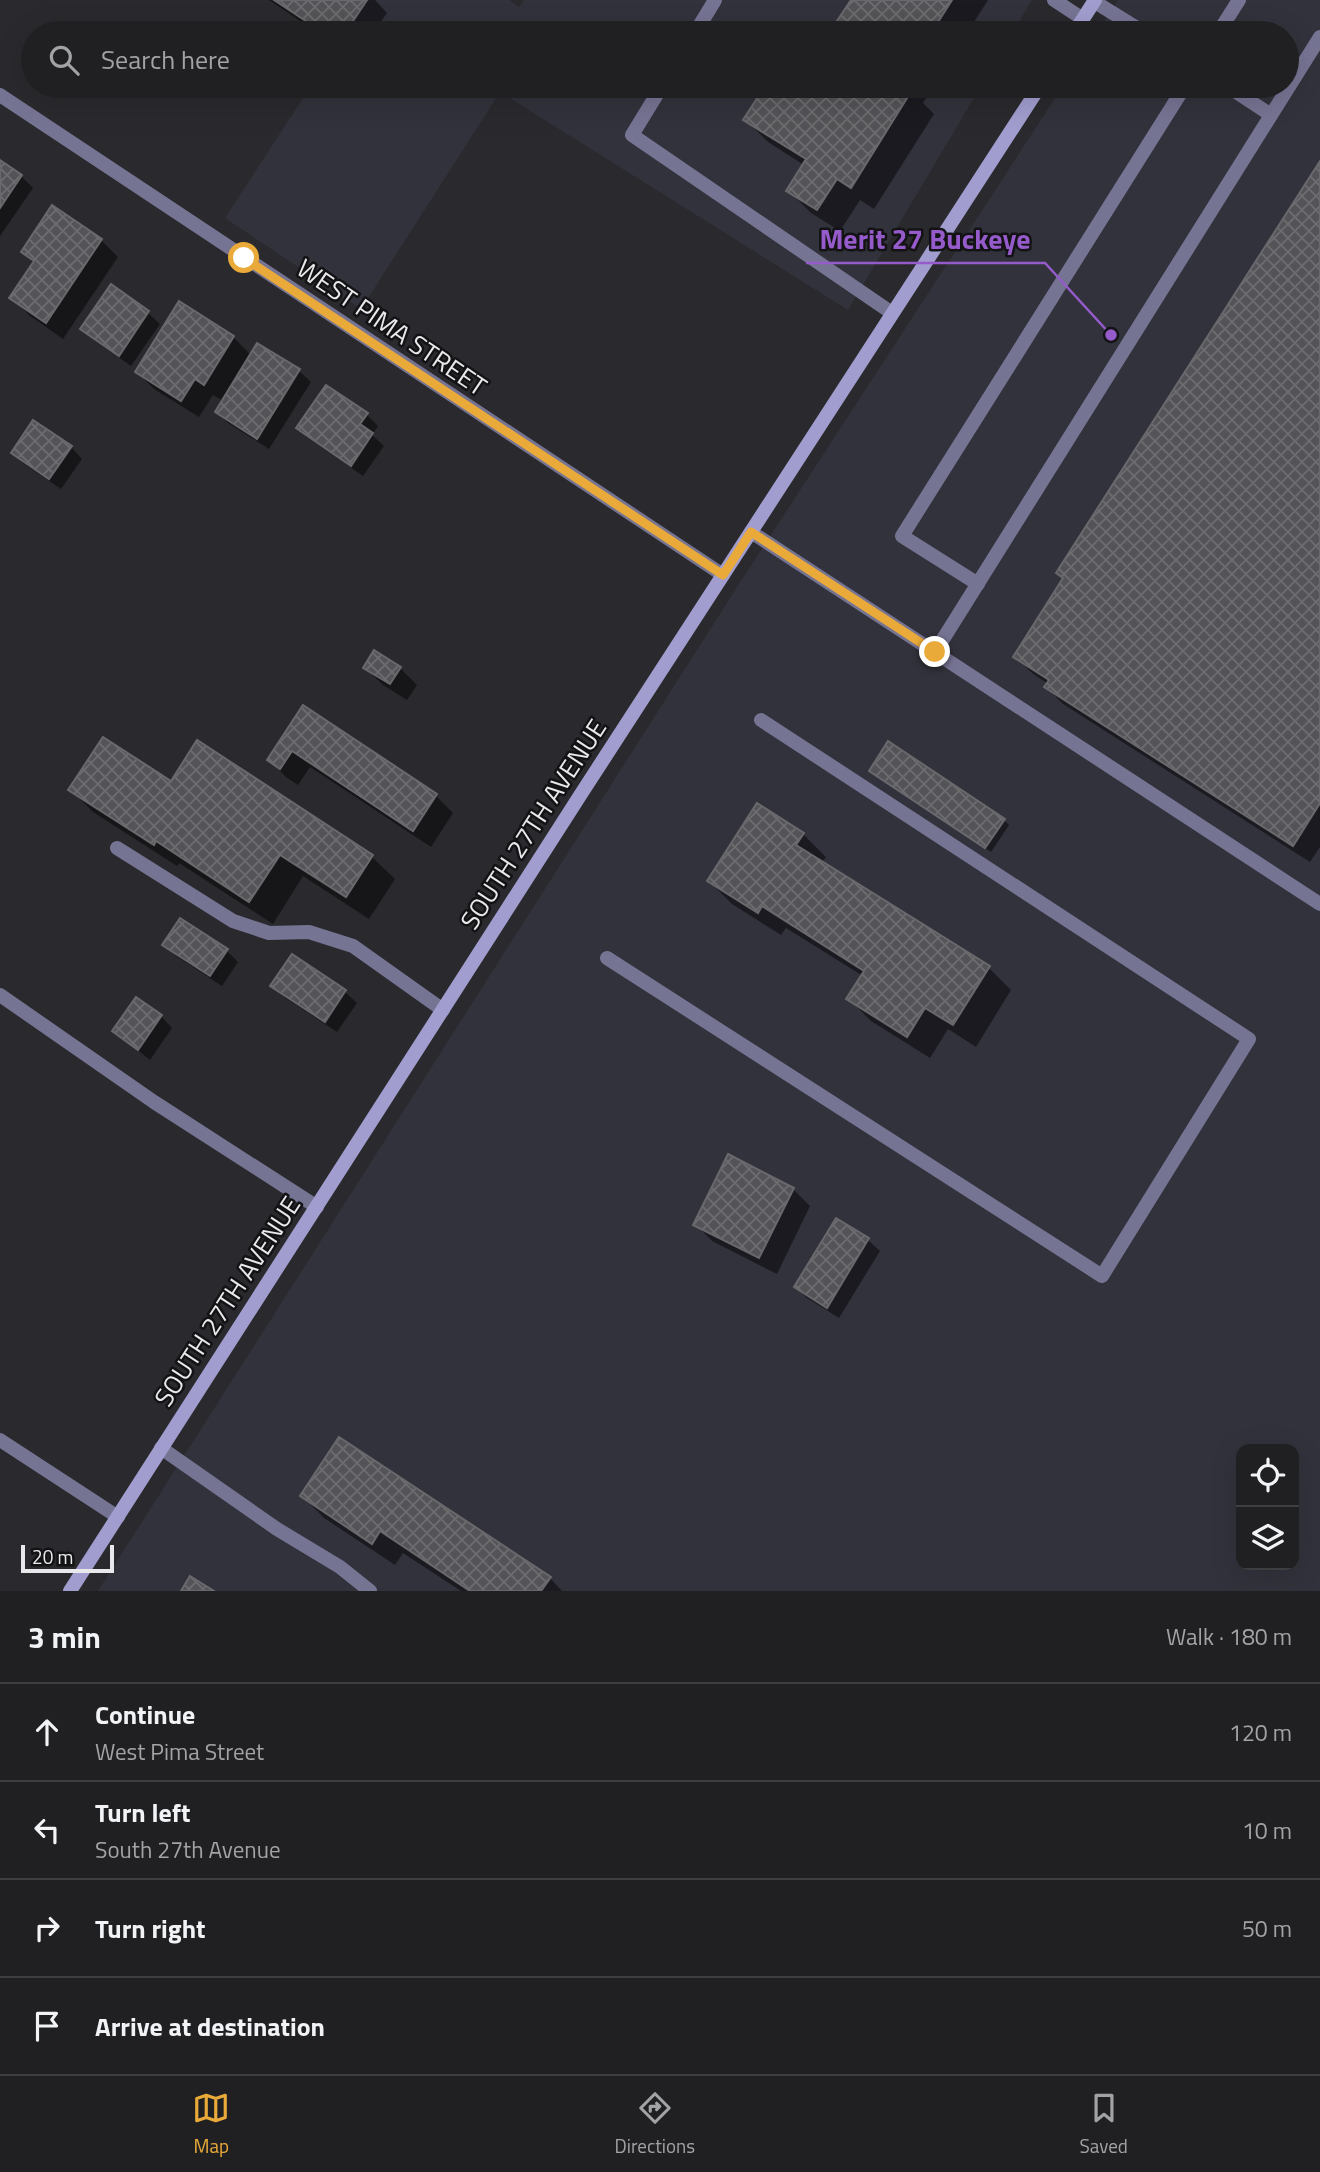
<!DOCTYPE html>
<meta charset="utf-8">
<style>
:root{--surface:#202022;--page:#2d2d2f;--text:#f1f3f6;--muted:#a2a3a5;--line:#3d3e40;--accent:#eaaa39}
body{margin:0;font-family:"Titillium Web",sans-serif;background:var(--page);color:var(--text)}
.controls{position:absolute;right:21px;bottom:21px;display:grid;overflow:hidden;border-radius:14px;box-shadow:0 7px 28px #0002}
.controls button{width:63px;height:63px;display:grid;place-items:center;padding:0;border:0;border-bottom:2px solid var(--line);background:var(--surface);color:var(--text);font:35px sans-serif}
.scale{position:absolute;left:21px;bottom:18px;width:93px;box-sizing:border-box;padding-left:7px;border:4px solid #e9e8eb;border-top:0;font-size:19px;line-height:24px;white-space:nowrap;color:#e9e8eb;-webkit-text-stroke:5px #131315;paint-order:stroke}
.stop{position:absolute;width:21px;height:21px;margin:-16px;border:5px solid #eaaa39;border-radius:50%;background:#fff}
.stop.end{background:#eaaa39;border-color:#fff;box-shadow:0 2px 7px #0008}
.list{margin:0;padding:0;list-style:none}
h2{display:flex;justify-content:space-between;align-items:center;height:91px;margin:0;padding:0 28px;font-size:30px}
h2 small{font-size:23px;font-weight:400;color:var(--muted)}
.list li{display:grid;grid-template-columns:46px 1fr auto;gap:21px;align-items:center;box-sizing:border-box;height:98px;padding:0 28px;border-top:2px solid var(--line)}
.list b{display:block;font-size:26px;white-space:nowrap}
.list p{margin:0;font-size:23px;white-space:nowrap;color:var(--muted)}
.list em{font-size:23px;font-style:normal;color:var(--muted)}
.icon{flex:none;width:38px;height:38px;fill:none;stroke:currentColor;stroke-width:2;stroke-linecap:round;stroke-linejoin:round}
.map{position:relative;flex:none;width:1320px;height:1591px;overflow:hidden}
.search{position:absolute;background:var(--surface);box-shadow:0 7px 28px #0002;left:21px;right:21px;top:21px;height:77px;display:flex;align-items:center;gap:18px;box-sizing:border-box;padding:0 24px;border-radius:38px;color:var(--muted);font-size:26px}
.sheet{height:483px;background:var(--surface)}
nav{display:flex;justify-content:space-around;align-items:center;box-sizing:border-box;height:98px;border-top:2px solid var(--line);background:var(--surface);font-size:19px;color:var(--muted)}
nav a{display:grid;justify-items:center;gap:4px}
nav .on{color:var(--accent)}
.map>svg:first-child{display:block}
.built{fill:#32323c;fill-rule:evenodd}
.shadow{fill:#0007}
.building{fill:url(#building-cross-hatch);stroke:#69696d;stroke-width:2}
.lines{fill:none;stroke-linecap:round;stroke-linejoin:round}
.lane{stroke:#767493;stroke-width:14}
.street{stroke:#767493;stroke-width:14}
.secondary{stroke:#a19ecf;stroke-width:14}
.route{stroke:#eaaa39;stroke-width:9}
.labels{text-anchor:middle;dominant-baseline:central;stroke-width:5;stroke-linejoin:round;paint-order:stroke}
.street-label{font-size:26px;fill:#e9e8eb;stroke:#131315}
.leader{fill:none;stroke:#965bca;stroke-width:2.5}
.callout-dot{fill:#965bca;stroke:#131315;stroke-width:2.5}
.callout-label{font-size:28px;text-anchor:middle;font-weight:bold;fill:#965bca;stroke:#131315;stroke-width:5;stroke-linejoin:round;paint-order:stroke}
</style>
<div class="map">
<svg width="1320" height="1591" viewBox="0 0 1320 1591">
<defs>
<pattern id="building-cross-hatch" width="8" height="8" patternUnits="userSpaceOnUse" patternTransform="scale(1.75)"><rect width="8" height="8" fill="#545458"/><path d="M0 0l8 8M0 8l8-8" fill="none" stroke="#6d6d70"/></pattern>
</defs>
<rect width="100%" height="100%" fill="#2a2a2e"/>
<g class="built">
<path d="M366,0H509L519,7L524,0H1032L1012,33H344Z"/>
<path d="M1118,0H1320V1591H98L739,584L1063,86H1287V33H1097ZM1241,1449H1294V1565H1241Z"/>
<path d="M311,86H981L848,310L500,92L361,309L225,218Z"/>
</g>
<g class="shadow">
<path d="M269,0H375L387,13L373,33H318Z"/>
<path d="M853,0H988L967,33H832Z"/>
<path d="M767,86H934L923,103L934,114L874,209L860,200L840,231L811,213L789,191L804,165L768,142L746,120Z"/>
<path d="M0,162L21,176L33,188L0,236Z"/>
<path d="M1320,164V847L1310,862L1063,704L1046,687L1048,684L1032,673L1015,656Z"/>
<path d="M101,240L118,257L63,339L29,315L12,298L35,264L23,252Z"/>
<path d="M111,287L148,313L160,324L131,366L94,340L83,329Z"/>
<path d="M233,337L252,356L258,345L299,371L311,382L269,449L228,423L217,412L223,401L213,395L199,417L154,389L137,372Z"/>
<path d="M326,387L367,415L378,426L372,435L384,446L363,476L310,439L298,428Z"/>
<path d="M71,447L82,459L61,489L24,464L13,453Z"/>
<path d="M366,668H400L417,685L407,700L383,685Z"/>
<path d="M303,708L436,796L453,813L431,847L310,767L298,785L286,777L269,760Z"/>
<path d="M871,771L1004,820L1009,825L991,852Z"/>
<path d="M171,784L372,857L395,879L369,919L303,876L273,924L179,863L177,866L93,812L71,790Z"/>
<path d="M803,834L826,857L822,862L989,968L1011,990L976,1047L948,1029L930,1058L871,1021L849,999L863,976L786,928L781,935L732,904L709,881Z"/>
<path d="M181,920L227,951L238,962L222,986L176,956L165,944Z"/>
<path d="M292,956L345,992L357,1003L337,1032L284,997L272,986Z"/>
<path d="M136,999L161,1016L172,1028L150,1060L114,1031Z"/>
<path d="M793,1189L810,1206L777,1274L712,1241L695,1224Z"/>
<path d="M836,1220L868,1240L880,1251L839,1318L807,1298L796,1287Z"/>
<path d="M302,1496L550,1578L562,1591H461L403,1553L395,1565L324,1518Z"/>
</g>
<g class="building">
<path d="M274,0H367L345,33H324Z"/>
<path d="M851,0H952L931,33H829Z"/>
<path d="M765,86H905L912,90L851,188L837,179L817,210L786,191L806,159L743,120Z"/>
<path d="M0,160L22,175L0,208Z"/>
<path d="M1320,161V803L1293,846L1044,687L1049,680L1013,657L1063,578L1056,573Z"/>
<path d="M52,205L102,239L46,323L9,298L34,261L21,252Z"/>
<path d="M111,284L149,311L119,356L80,329Z"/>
<path d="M179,301L234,336L204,385L195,379L181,401L135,372Z"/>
<path d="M257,343L300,369L257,439L215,412Z"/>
<path d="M326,385L368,413L360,424L373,433L351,466L296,428Z"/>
<path d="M33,420L72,446L49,479L11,453Z"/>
<path d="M374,650L401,667L390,684L363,668Z"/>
<path d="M303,705L437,794L413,831L292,751L280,769L267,760Z"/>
<path d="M103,737L171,781L197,740L373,855L346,897L280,855L249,902L156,841L154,845L68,790Z"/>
<path d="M888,741L1005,819L985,848L869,771Z"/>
<path d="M757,803L804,833L796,845L990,966L953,1025L925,1008L907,1037L846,999L864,971L762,906L758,913L707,881Z"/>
<path d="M180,918L228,949L210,976L162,945Z"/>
<path d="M292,954L346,990L325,1022L270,986Z"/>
<path d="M136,997L162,1015L138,1050L112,1031Z"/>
<path d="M728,1154L794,1188L759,1258L693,1225Z"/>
<path d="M836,1218L869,1238L827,1308L794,1287Z"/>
<path d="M339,1437L551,1577L541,1591H470L380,1531L372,1544L300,1496Z"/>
<path d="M190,1576L214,1591H181Z"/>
</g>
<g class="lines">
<g class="lane">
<path d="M1054,0L1083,19"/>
<path d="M1095,2L1145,33"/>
<path d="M695,33L715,0"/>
<path d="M1218,33L1239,0"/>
<path d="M662,86L632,135L892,313"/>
<path d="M1227,86L1271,115"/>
<path d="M751,532L1320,904"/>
<path d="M978,584L902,536L1185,86"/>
<path d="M935,652L1320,37"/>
<path d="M117,848L233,921L269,933L309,932L353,946L443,1010"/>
<path d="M607,958L1102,1276L1249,1039L761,720"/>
<path d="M0,995L154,1102L317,1207"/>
<path d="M0,1440L118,1517"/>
<path d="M161,1448L277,1529L340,1567L370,1591"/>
</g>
<path class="street" d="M0,95L723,575"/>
<g class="secondary">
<path d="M1074,33L1095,0"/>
<path d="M70,1591L581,794L1040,86"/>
</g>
</g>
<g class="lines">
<path class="route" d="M244,258L723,575L751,532L935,652"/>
</g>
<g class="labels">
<g class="street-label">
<text transform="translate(392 327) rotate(34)">WEST PIMA STREET</text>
<text transform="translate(533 824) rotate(-57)">SOUTH 27TH AVENUE</text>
<text transform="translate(227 1301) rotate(-57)">SOUTH 27TH AVENUE</text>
</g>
</g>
<path class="leader" d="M1111 335L1045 263H806"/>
<circle class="callout-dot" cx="1111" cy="335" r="7"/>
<g class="callout-label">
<text x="925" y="249">Merit 27 Buckeye</text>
</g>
</svg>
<div class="controls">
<button><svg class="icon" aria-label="locate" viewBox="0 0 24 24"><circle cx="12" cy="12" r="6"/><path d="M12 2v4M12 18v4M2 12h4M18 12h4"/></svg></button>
<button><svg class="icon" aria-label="layers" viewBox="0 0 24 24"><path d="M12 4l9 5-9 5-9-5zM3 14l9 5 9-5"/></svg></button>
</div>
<div class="scale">20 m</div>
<div class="stop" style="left:244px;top:258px"></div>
<div class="stop end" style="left:935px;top:652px"></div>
<div class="search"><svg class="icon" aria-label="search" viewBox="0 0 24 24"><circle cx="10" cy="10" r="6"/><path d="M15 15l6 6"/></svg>Search here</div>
</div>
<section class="sheet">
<h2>3 min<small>Walk · 180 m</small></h2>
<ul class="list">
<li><svg class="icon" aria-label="ahead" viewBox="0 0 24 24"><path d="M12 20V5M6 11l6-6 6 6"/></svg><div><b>Continue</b><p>West Pima Street</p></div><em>120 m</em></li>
<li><svg class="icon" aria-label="left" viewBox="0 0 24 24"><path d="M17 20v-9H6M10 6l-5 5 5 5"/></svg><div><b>Turn left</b><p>South 27th Avenue</p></div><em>10 m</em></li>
<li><svg class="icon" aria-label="right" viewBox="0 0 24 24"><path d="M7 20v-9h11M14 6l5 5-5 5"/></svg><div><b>Turn right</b></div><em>50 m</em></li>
<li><svg class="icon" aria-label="arrive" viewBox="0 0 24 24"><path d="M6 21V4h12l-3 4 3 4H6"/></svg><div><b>Arrive at destination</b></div></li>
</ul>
</section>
<nav>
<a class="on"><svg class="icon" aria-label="map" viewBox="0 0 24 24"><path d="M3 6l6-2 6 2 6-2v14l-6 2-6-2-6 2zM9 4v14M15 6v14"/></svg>Map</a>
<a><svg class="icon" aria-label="directions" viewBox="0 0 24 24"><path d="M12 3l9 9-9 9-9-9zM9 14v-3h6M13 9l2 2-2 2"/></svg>Directions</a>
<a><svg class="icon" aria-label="saved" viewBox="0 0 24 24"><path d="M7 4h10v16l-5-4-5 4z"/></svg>Saved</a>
</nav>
